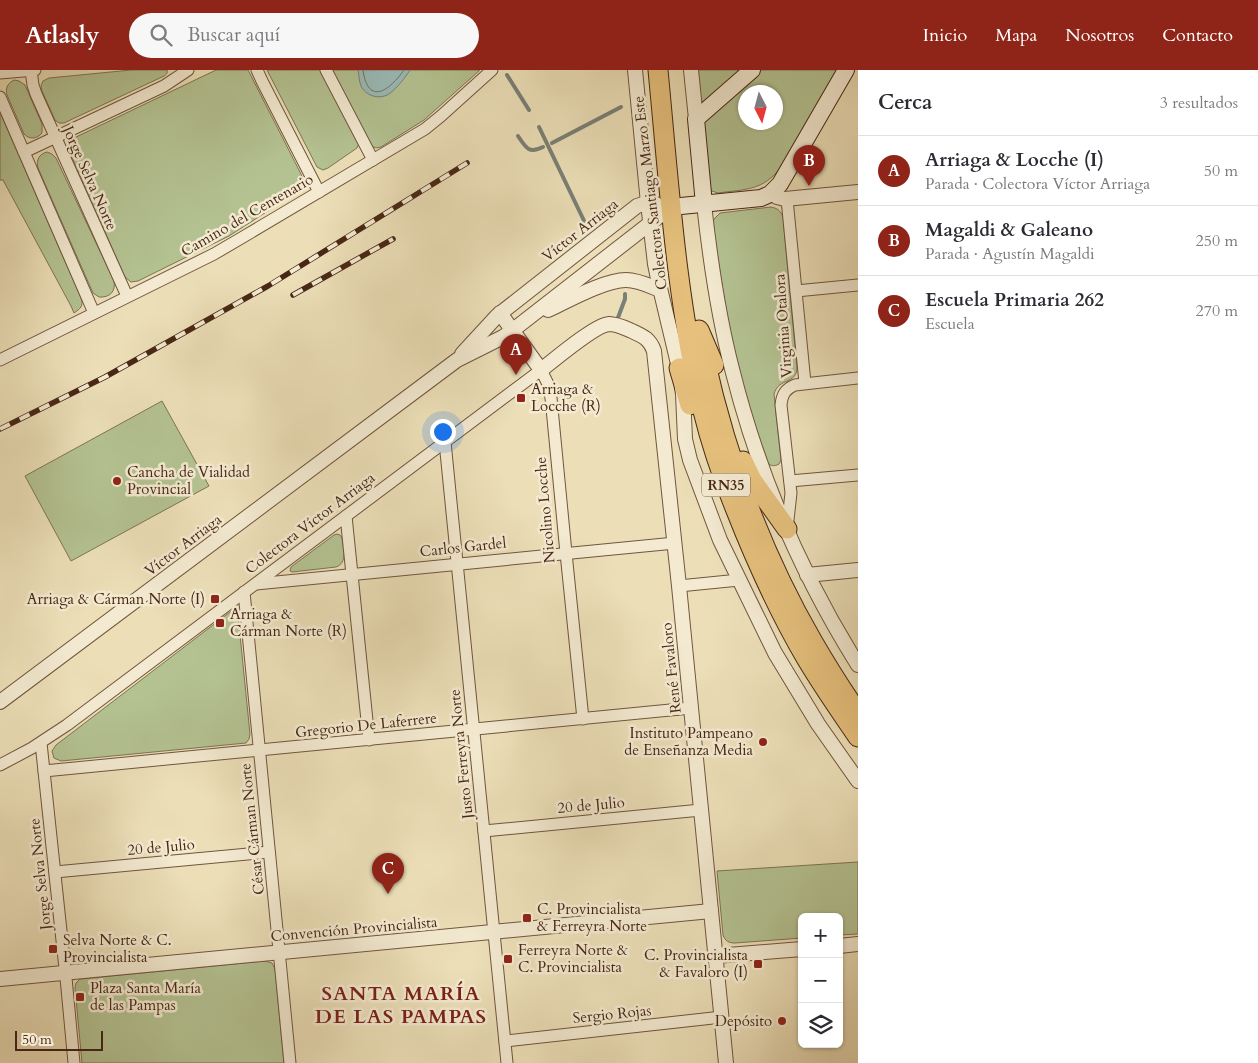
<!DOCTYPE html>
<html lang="es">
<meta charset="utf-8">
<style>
:root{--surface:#fff;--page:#f7f7f7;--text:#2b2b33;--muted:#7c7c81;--line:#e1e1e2;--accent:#8f2418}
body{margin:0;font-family:Cardo,serif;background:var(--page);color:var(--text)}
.controls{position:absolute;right:15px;bottom:15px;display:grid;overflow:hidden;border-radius:8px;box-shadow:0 1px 4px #0004}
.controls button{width:45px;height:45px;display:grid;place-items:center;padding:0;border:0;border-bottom:1px solid var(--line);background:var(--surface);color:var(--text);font:25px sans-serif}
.compass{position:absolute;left:738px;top:15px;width:45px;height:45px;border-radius:50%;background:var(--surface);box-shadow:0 1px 4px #0004;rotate:174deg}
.scale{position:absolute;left:15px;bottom:12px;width:88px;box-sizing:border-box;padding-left:5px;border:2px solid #482715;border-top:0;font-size:14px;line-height:18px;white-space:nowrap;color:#482715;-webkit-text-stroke:4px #f3ead1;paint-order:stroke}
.you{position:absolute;left:442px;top:361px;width:18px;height:18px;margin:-12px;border:4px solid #fff;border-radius:50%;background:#1a73e8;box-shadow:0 0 0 8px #1a73e833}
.badge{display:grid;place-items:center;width:32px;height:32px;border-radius:50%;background:var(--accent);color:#fff;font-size:16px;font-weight:700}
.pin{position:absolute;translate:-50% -41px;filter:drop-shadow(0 1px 2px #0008)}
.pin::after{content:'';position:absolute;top:26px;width:18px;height:15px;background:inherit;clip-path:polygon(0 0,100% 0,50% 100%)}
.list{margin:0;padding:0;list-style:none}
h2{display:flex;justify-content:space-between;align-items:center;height:65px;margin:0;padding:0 20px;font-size:21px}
h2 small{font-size:16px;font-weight:400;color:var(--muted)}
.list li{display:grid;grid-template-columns:32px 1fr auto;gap:15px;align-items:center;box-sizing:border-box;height:70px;padding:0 20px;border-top:1px solid var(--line)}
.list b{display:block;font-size:19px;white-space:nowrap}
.list p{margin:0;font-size:16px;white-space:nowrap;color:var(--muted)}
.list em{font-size:16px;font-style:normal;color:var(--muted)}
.icon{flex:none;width:28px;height:28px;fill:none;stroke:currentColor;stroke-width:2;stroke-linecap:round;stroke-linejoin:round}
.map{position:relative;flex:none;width:858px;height:993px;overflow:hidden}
header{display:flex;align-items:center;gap:30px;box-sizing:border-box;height:70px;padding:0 25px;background:var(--accent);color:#fff}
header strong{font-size:24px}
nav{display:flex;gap:28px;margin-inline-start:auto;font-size:18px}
.search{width:350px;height:45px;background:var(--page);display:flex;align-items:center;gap:12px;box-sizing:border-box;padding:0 18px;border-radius:28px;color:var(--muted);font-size:19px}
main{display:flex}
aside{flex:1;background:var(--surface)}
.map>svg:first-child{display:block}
.green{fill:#b4c292;stroke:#7e7454;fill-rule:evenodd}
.water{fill:#9abbb7;stroke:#798076}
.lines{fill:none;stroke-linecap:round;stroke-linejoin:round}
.shore{stroke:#717166;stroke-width:1}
.stream{stroke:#798076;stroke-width:4}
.minor-casing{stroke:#71553e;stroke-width:13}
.tertiary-casing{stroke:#71553e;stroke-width:16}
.secondary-casing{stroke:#482715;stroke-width:18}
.trunk-casing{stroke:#482715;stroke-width:21}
.minor{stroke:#f3ead1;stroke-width:11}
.tertiary{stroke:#f3ead1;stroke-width:14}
.secondary{stroke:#f3ead1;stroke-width:16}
.trunk{stroke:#e6c07c;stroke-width:19}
.rail-casing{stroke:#482715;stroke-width:5.5}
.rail{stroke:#f3ead1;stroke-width:4;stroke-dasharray:11;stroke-linecap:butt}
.poi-dot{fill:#8f2418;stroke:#f3ead1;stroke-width:2}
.labels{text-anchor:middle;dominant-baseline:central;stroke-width:5;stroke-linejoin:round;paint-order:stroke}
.shield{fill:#f3ead1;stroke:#7b624d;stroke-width:1}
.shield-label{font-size:14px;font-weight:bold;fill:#482715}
.street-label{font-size:15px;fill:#482715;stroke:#f3ead1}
.poi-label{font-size:15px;fill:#482715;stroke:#f3ead1;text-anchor:start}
.district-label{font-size:20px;font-weight:bold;letter-spacing:1px;fill:#7a1f14;stroke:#f3ead1}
</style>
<header>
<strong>Atlasly</strong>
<div class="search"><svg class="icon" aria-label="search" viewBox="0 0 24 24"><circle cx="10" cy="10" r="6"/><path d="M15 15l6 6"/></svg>Buscar aquí</div>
<nav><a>Inicio</a><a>Mapa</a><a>Nosotros</a><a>Contacto</a></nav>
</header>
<main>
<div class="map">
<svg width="858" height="993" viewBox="0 0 858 993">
<rect width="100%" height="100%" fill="#ecdfb8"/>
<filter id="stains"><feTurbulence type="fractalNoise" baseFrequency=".004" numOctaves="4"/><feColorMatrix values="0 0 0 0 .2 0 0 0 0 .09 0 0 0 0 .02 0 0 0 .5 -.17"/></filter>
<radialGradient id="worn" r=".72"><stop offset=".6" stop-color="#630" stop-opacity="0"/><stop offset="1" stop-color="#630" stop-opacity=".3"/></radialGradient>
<g class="green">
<path d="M131,0H167C168,3 166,5 164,6L64,53H59L55,50L42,21L41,16L43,11L49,8Z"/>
<path d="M216,0H248L301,104C304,111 305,116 299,121L229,166L138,211L131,212L125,207L69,81V73L74,68Z"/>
<path d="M267,0H322L359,73L357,78L328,98L323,100L317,97Z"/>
<path d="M331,0H480L424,50L381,77L376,78L371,76Z"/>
<path d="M698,0H741L703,32L701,30Z"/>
<path d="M761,0H838L781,97C763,121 746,119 718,123L712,121L709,117L704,52ZM746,22H776V52H746Z"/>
<path d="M14,10L19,11L25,15L42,54V63C37,69 30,70 24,64L7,25C5,18 8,13 14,10Z"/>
<path d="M0,42L81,228C84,236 80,239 74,243L71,236L3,110H0Z"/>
<path d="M47,82L52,84L56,88L114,211C116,221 110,228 99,227L93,223L38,98C36,90 39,84 47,82Z"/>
<path d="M771,137C777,138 781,141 783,147L797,298C796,315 779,307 774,324L781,390L779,394C774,397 769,396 767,391C746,331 730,271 721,208C718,189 714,170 713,151L715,148L720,143Z"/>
<path d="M162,331L209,416L71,491L25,406Z"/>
<path d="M337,464L340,465L342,468C343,478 348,493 336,497L292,502L290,501L291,497L334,465Z"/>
<path d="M233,541L236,542L238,545L250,664L249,669L246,673L61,691L54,688L52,681L56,675L230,542Z"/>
<path d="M858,792V864L839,865V847H802V868L735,873C729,873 725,871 723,865L717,801Z"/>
<path d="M265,891L272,893L275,899L284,993H82L75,918L76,913L80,909Z"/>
</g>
<path class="water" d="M358,0H410C405,8 397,18 389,24C379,30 366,26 361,16C359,11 359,5 358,0Z"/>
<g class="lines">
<path class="shore" d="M363,0C368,37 390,20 404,0"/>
<g class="stream">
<path d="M507,5L529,40"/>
<path d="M539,57L588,159"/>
<path d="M518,66C526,78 529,84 543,77"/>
<path d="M552,73L621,37"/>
<path d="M616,253L625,229V224"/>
</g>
<g class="minor-casing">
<g id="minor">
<path d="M31,0L33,15L36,24L127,226"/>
<path d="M257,0L262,11L319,122"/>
<path d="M326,0L373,90"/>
<path d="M0,3L35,0"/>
<path d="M0,27L94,243"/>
<path d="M24,82L164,16L188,0"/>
<path d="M787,129L805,313"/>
<path d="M796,221L858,215"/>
<path d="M0,290L214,184L243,167L425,59L441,46L492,0"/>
<path d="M445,372L507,993"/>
<path d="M790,411L858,405"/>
<path d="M346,446L369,670"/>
<path d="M787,459L791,423L781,335C782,325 785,319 795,315L858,308"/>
<path d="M256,514L675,473"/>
<path d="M679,516L739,510"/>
<path d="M244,522L290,993"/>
<path d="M41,673L66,908L74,993"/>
<path d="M0,695L32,678L67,655L541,300L548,314L551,328L566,483L583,649"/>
<path d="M44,701L691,638"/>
<path d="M484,761L701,740"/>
<path d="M55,802L269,782"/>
<path d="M505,971L722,947"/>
</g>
</g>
<g class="tertiary-casing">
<g id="tertiary">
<path d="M635,0L648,133L655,194L659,214L679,298L683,324L685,369L690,390L720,470L775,583L818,654L858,711"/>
<path d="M691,0L696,49"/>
<path d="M772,122L777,127L785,129L858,122"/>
<path d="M704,134C710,189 718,245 732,299C758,403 801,504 858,595"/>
<path d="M548,240C569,230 605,210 626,210C638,210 650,216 660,220"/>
<path d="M500,243L541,300C554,290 595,255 609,254C617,254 625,258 632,261C643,266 650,269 654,281L679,516L726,993"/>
<path d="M462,284L497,246L637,136L646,133L656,134"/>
<path d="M807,505L858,500"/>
<path d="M0,632L457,290L503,267L513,260L671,137"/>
<path d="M839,876L858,874"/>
<path d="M716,886L802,879"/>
<path d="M0,909L711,841"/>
</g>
</g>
<g class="secondary-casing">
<g id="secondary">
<path d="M704,134L696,49L752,0"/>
<path d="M671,137L761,128L770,124L780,114L846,0"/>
</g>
</g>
<g class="trunk-casing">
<g id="trunk">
<path d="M658,0C669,114 676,229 703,341C711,374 722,406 735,438C755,489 778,540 806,588C822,615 840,641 858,667"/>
<path d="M699,260L714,295"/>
<path d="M704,286C726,386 762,484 813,572C827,596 842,620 858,643"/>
<path d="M679,298L690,335"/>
<path d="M743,391L752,410L787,459"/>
</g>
</g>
<use href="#minor" class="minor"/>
<use href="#tertiary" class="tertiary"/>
<use href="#secondary" class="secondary"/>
<use href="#trunk" class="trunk"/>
<g class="rail-casing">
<g id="rail">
<path d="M293,225L393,169"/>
<path d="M0,359L105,307L268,216L467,93"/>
</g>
</g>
<use href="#rail" class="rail"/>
</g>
<g class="poi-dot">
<rect x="516" y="323" width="10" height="10" rx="2.5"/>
<circle cx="117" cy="411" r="5"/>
<rect x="210" y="524" width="10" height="10" rx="2.5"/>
<rect x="215" y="548" width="10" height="10" rx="2.5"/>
<circle cx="763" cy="672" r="5"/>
<rect x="522" y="843" width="10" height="10" rx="2.5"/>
<rect x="48" y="874" width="10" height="10" rx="2.5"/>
<rect x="503" y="884" width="10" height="10" rx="2.5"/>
<rect x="753" y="889" width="10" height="10" rx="2.5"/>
<rect x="75" y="922" width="10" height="10" rx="2.5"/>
<circle cx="782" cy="951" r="5"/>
</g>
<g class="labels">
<rect class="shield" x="702" y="403.5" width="48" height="23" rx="4"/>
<g class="shield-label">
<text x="726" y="415">RN35</text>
</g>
<g class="street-label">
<text transform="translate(90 108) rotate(66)">Jorge Selva Norte</text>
<text transform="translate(650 123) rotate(-97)">Colectora Santiago Marzo Este</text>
<text transform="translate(247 145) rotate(-30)">Camino del Centenario</text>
<text transform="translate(580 160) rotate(-38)">Víctor Arriaga</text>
<text transform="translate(783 256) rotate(-94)">Virginia Otalora</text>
<text transform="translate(545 440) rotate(-95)">Nicolino Locche</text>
<text transform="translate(310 453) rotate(-37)">Colectora Víctor Arriaga</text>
<text transform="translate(183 475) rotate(-37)">Víctor Arriaga</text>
<text transform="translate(463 477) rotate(-6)">Carlos Gardel</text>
<text transform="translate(671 598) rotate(-96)">René Favaloro</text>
<text transform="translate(366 655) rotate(-6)">Gregorio De Laferrere</text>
<text transform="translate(461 684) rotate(-96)">Justo Ferreyra Norte</text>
<text transform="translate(591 735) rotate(-5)">20 de Julio</text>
<text transform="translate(252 759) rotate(-96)">César Cárman Norte</text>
<text transform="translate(161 777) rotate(-5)">20 de Julio</text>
<text transform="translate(40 804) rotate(-96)">Jorge Selva Norte</text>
<text transform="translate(354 859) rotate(-5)">Convención Provincialista</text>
<text transform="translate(612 944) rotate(-6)">Sergio Rojas</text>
</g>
<g class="poi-label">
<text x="531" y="319">Arriaga &amp;<tspan x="531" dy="17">Locche (R)</tspan></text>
<text x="127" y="402">Cancha de Vialidad<tspan x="127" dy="17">Provincial</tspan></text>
<text x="205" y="529" text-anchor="end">Arriaga &amp; Cárman Norte (I)</text>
<text x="230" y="544">Arriaga &amp;<tspan x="230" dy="17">Cárman Norte (R)</tspan></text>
<text x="753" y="663" text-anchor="end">Instituto Pampeano<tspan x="753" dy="17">de Enseñanza Media</tspan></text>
<text x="537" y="839">C. Provincialista<tspan x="537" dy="17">&amp; Ferreyra Norte</tspan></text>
<text x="63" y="870">Selva Norte &amp; C.<tspan x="63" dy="17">Provincialista</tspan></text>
<text x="518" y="880">Ferreyra Norte &amp;<tspan x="518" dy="17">C. Provincialista</tspan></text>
<text x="748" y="885" text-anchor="end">C. Provincialista<tspan x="748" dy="17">&amp; Favaloro (I)</tspan></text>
<text x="90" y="918">Plaza Santa María<tspan x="90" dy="17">de las Pampas</tspan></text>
<text x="772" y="951" text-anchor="end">Depósito</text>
</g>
<g class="district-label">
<text x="401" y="923">SANTA MARÍA<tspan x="401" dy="23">DE LAS PAMPAS</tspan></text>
</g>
</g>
<rect width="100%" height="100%" filter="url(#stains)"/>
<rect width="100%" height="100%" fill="url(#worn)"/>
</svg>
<div class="controls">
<button>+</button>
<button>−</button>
<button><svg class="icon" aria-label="layers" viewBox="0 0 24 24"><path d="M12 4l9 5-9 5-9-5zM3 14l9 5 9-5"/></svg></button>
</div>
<svg class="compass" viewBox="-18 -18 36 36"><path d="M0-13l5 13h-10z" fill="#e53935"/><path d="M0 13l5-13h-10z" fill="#7c7c81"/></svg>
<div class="scale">50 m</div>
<div class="you"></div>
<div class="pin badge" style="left:516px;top:305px">A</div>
<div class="pin badge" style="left:809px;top:116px">B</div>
<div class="pin badge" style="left:388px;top:824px">C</div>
</div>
<aside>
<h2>Cerca<small>3 resultados</small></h2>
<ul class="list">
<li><span class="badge">A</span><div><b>Arriaga &amp; Locche (I)</b><p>Parada · Colectora Víctor Arriaga</p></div><em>50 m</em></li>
<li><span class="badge">B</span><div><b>Magaldi &amp; Galeano</b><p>Parada · Agustín Magaldi</p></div><em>250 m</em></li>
<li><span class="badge">C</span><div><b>Escuela Primaria 262</b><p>Escuela</p></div><em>270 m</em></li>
</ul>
</aside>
</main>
